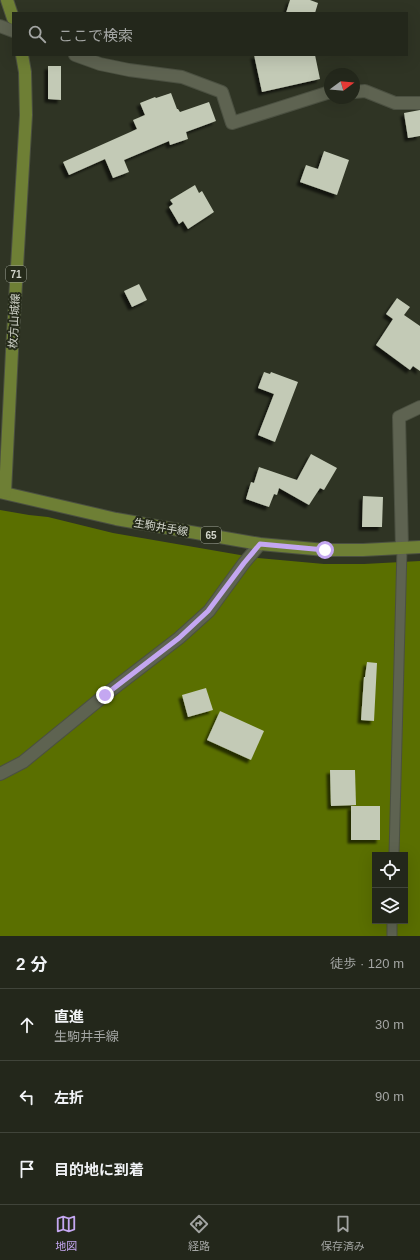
<!DOCTYPE html>
<html lang="ja">
<meta charset="utf-8">
<style>
:root{--surface:#23271b;--page:#2f3328;--text:#f1f3f6;--muted:#a3a5a3;--line:#40443a;--accent:#c4a7f1}
body{margin:0;font-family:Arial,"Noto Sans JP",sans-serif;background:var(--page);color:var(--text)}
.controls{position:absolute;right:12px;bottom:12px;display:grid;overflow:hidden;border-radius:0px;box-shadow:0 4px 16px #0002}
.controls button{width:36px;height:36px;display:grid;place-items:center;padding:0;border:0;border-bottom:1px solid var(--line);background:var(--surface);color:var(--text);font:20px sans-serif}
.compass{position:absolute;left:324px;top:68px;width:36px;height:36px;border-radius:50%;background:var(--surface);box-shadow:0 4px 16px #0002;rotate:74deg}
.stop{position:absolute;width:12px;height:12px;margin:-9px;border:3px solid #c4a7f1;border-radius:50%;background:#fff}
.stop.end{background:#c4a7f1;border-color:#fff;box-shadow:0 1px 4px #0008}
.list{margin:0;padding:0;list-style:none}
h2{display:flex;justify-content:space-between;align-items:center;height:52px;margin:0;padding:0 16px;font-size:17px}
h2 small{font-size:13px;font-weight:400;color:var(--muted)}
.list li{display:grid;grid-template-columns:26px 1fr auto;gap:12px;align-items:center;box-sizing:border-box;height:72px;padding:0 16px;border-top:1px solid var(--line)}
.list b{display:block;font-size:15px;white-space:nowrap}
.list p{margin:0;font-size:13px;white-space:nowrap;color:var(--muted)}
.list em{font-size:13px;font-style:normal;color:var(--muted)}
.icon{flex:none;width:22px;height:22px;fill:none;stroke:currentColor;stroke-width:2;stroke-linecap:round;stroke-linejoin:round}
.map{position:relative;flex:none;width:420px;height:936px;overflow:hidden}
.search{position:absolute;background:var(--surface);box-shadow:0 4px 16px #0002;left:12px;right:12px;top:12px;height:44px;display:flex;align-items:center;gap:10px;box-sizing:border-box;padding:0 14px;border-radius:0px;color:var(--muted);font-size:15px}
.sheet{height:268px;background:var(--surface)}
nav{display:flex;justify-content:space-around;align-items:center;box-sizing:border-box;height:56px;border-top:1px solid var(--line);background:var(--surface);font-size:11px;color:var(--muted)}
nav a{display:grid;justify-items:center;gap:2px}
nav .on{color:var(--accent)}
.map>svg:first-child{display:block}
.forest{fill:#5a6f00;fill-rule:evenodd}
.building{fill:#c3cab6;filter:url(#shadow)}
.lines{fill:none;stroke-linecap:round;stroke-linejoin:round}
.service-casing{stroke:#4b5041;stroke-width:11}
.minor-casing{stroke:#4b5041;stroke-width:14}
.primary-casing{stroke:#4b5041;stroke-width:14}
.service{stroke:#5e6351;stroke-width:9}
.minor{stroke:#5e6351;stroke-width:12}
.primary{stroke:#6e7f35;stroke-width:12}
.route{stroke:#c4a7f1;stroke-width:5}
.labels{text-anchor:middle;dominant-baseline:central;stroke-width:4;stroke-linejoin:round;paint-order:stroke}
.shield{fill:#252a1a;stroke:#9ea296;stroke-width:1}
.shield-label{font-size:10px;font-weight:bold;fill:#d2d5cb}
.street-label{font-size:11px;fill:#d2d5cb;stroke:#252a1a}
</style>
<div class="map">
<svg width="420" height="936" viewBox="0 0 420 936">
<defs>
<filter id="shadow"><feDropShadow dx="-3.5" dy="3.5" stdDeviation="1" flood-color="#0009"/></filter>
</defs>
<rect width="100%" height="100%" fill="#2f3424"/>
<path class="forest" d="M0,510L29,515L48,517L113,533L258,558L324,564H364L420,561V936H0ZM375,855H405V921H375Z"/>
<g class="building">
<path d="M290,0H310L318,3L315,13H286Z"/>
<path d="M254,55H315L320,79L262,92Z"/>
<path d="M48,66H61V100L48,99Z"/>
<path d="M171,93L177,109H178L180,112L209,102L216,121L186,132L188,139L170,145L169,141L124,160L129,172L113,178L105,159L69,175L63,162L137,129L133,120L145,115L140,103L155,97L156,98Z"/>
<path d="M420,110V136L408,138L404,113Z"/>
<path d="M324,151L349,160L337,195L300,182L306,165L318,169Z"/>
<path d="M195,185L199,193L202,191L214,212L188,229L183,221L179,224L169,207L173,204L170,200Z"/>
<path d="M139,284L147,300L132,307L124,291Z"/>
<path d="M397,298L410,307L404,315L420,326V371L413,366L410,370L376,345L393,319L386,314Z"/>
<path d="M264,372L270,374L271,372L298,382L275,442L258,435L274,394L258,388Z"/>
<path d="M311,454L337,468L324,490L320,488L309,505L279,488L277,495L274,494L269,507L246,499L251,482L254,483L259,467L297,480Z"/>
<path d="M363,496L383,497L382,527H362Z"/>
<path d="M367,662L377,663L374,721L361,720L364,677H365Z"/>
<path d="M206,688L213,710L188,717L182,695Z"/>
<path d="M220,711L264,731L251,760L207,740Z"/>
<path d="M330,770H355L356,805L331,806Z"/>
<rect x="351" y="806" width="29" height="34"/>
</g>
<g class="lines">
<g class="service-casing">
<g id="service">
<path d="M394,855L402,548"/>
<path d="M392,936V921"/>
</g>
</g>
<g class="minor-casing">
<g id="minor">
<path d="M0,26L13,31"/>
<path d="M75,55L100,64L129,70L182,77L222,92L232,123L330,92"/>
<path d="M354,92L365,91L395,103H420"/>
<path d="M402,548L399,417L420,407"/>
<path d="M0,774L23,762L105,695L179,638L209,611L244,563L260,544"/>
</g>
</g>
<g class="primary-casing">
<g id="primary">
<path d="M7,0L13,18"/>
<path d="M0,492L116,519L260,544L325,550H363L420,547"/>
<path d="M5,492L12,351L26,115L25,72L22,55"/>
</g>
</g>
<use href="#service" class="service"/>
<use href="#minor" class="minor"/>
<use href="#primary" class="primary"/>
</g>
<g class="lines">
<path class="route" d="M105,695L179,638L208,611L244,563L260,544L325,550"/>
</g>
<g class="labels">
<g class="shield">
<rect x="6" y="266" width="20" height="16" rx="3"/>
<rect x="201" y="527" width="20" height="16" rx="3"/>
</g>
<g class="shield-label">
<text x="16" y="274">71</text>
<text x="211" y="535">65</text>
</g>
<g class="street-label">
<text transform="translate(14 321) rotate(-87)">枚方山城線</text>
<text transform="translate(161 527) rotate(10)">生駒井手線</text>
</g>
</g>
</svg>
<div class="controls">
<button><svg class="icon" aria-label="locate" viewBox="0 0 24 24"><circle cx="12" cy="12" r="6"/><path d="M12 2v4M12 18v4M2 12h4M18 12h4"/></svg></button>
<button><svg class="icon" aria-label="layers" viewBox="0 0 24 24"><path d="M12 4l9 5-9 5-9-5zM3 14l9 5 9-5"/></svg></button>
</div>
<svg class="compass" viewBox="-18 -18 36 36"><path d="M0-13l5 13h-10z" fill="#e53935"/><path d="M0 13l5-13h-10z" fill="#a3a5a3"/></svg>
<div class="stop" style="left:325px;top:550px"></div>
<div class="stop end" style="left:105px;top:695px"></div>
<div class="search"><svg class="icon" aria-label="search" viewBox="0 0 24 24"><circle cx="10" cy="10" r="6"/><path d="M15 15l6 6"/></svg>ここで検索</div>
</div>
<section class="sheet">
<h2>2 分<small>徒歩 · 120 m</small></h2>
<ul class="list">
<li><svg class="icon" aria-label="ahead" viewBox="0 0 24 24"><path d="M12 20V5M6 11l6-6 6 6"/></svg><div><b>直進</b><p>生駒井手線</p></div><em>30 m</em></li>
<li><svg class="icon" aria-label="left" viewBox="0 0 24 24"><path d="M17 20v-9H6M10 6l-5 5 5 5"/></svg><div><b>左折</b></div><em>90 m</em></li>
<li><svg class="icon" aria-label="arrive" viewBox="0 0 24 24"><path d="M6 21V4h12l-3 4 3 4H6"/></svg><div><b>目的地に到着</b></div></li>
</ul>
</section>
<nav>
<a class="on"><svg class="icon" aria-label="map" viewBox="0 0 24 24"><path d="M3 6l6-2 6 2 6-2v14l-6 2-6-2-6 2zM9 4v14M15 6v14"/></svg>地図</a>
<a><svg class="icon" aria-label="directions" viewBox="0 0 24 24"><path d="M12 3l9 9-9 9-9-9zM9 14v-3h6M13 9l2 2-2 2"/></svg>経路</a>
<a><svg class="icon" aria-label="saved" viewBox="0 0 24 24"><path d="M7 4h10v16l-5-4-5 4z"/></svg>保存済み</a>
</nav>
